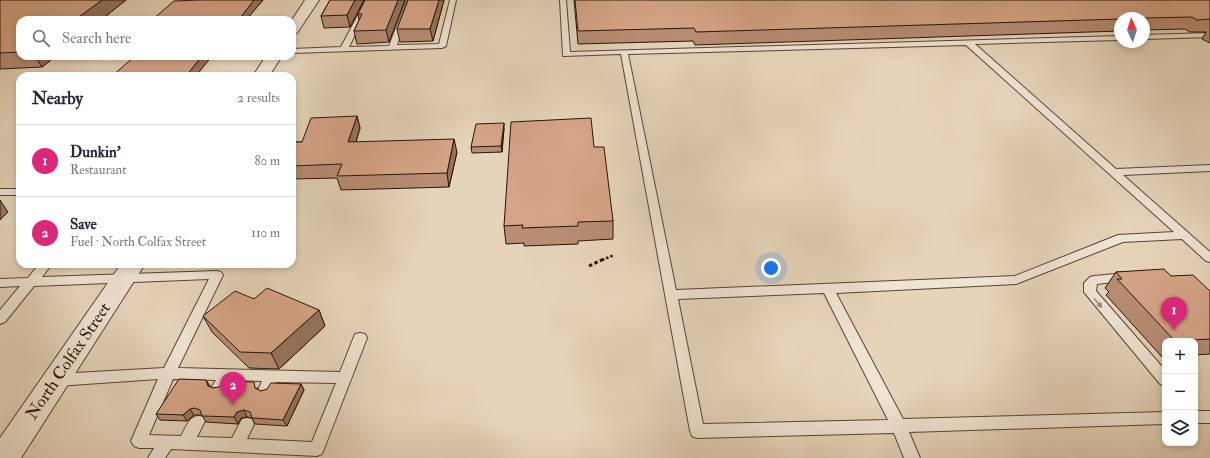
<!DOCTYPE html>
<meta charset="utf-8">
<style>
:root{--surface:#fff;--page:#f6f6f7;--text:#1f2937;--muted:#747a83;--line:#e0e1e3;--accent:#db2777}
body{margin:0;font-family:"IM FELL Double Pica",serif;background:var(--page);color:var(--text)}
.controls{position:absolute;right:12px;bottom:12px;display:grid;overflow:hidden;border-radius:8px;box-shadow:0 2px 6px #0003}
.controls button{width:36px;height:36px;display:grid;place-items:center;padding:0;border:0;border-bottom:1px solid var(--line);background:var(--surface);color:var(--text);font:20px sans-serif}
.compass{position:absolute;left:1114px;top:12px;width:36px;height:36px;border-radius:50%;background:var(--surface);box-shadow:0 2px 6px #0003;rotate:356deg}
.you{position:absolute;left:771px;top:268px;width:14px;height:14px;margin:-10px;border:3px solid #fff;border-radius:50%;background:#1a73e8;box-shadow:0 0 0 6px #1a73e833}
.badge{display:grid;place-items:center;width:26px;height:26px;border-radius:50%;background:var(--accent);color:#fff;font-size:13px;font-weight:700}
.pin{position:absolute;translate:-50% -33px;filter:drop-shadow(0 1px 2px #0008)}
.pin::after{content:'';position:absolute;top:21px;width:14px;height:12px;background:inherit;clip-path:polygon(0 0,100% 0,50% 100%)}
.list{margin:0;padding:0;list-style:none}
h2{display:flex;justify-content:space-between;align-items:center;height:52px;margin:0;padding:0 16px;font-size:17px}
h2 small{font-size:13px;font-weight:400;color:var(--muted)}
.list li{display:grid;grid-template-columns:26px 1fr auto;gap:12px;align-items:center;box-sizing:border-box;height:72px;padding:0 16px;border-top:1px solid var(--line)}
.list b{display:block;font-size:15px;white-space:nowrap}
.list p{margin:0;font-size:13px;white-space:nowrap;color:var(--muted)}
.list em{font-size:13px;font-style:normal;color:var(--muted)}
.icon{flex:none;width:22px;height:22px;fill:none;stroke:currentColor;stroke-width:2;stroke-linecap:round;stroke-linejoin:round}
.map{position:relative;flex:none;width:1210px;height:458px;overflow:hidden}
.search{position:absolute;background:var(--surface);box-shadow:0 2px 6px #0003;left:16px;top:16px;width:280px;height:44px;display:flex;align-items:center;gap:10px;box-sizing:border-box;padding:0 14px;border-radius:12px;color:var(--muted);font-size:15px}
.panel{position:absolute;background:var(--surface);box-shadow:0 2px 6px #0003;left:16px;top:72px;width:280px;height:196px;border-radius:12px}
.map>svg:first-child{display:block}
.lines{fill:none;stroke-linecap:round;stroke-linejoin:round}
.service-casing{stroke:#584434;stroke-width:2}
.tertiary-casing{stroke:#584434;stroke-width:2}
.path-far1{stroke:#281407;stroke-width:2.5;stroke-dasharray:2.5 2;stroke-linecap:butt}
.path{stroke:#281407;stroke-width:3;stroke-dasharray:3.5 2.5;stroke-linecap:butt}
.service{fill:#efe3d2;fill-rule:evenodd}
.tertiary{fill:#efe3d2;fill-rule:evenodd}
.wall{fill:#b78d74;stroke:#281407}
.shaded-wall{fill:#95735e;stroke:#281407}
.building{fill:#d5a487;stroke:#281407}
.oneway{fill:#958677}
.labels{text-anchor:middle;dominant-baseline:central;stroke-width:4;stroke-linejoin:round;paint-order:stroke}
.near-street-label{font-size:17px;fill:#281407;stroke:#efe3d2}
</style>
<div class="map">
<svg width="1210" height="458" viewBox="0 0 1210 458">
<rect width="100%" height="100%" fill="#e6d4ba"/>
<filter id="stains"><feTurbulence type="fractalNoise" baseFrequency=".005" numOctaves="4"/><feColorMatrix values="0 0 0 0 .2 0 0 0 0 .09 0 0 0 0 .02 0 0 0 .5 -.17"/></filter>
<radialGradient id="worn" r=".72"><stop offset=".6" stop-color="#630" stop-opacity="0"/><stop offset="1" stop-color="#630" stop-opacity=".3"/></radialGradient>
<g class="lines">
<g class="service-casing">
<g id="service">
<path d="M366,0H372L349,47L389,46L407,0H413L397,45L439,44L450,0H456L446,46L442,48L292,53V49L341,47Z"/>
<path d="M560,0H566L570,52L1120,36V40L975,44L1116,169L1210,165V171L1123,175L1210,252V262L1206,261L1182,239L1123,242L1016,284L836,293L903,419L1165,412V424L909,432L920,458H904L894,433L697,438L692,436L690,431L621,54L563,56ZM966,45L1174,232L1118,235L1015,276L676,290L628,54ZM824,293L888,420L703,424L678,299Z"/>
<path d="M1210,33V37L1144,39V35Z"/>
<rect x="0" y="189" width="20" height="6"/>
<path d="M39,264H52L42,277L217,271L221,272L223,275L178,368L340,372L355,334L360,333L365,334L367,338L322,454L317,456L171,449L165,458H148L154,448H139L134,446L131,441L158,379L57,386L52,384L50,380L52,376L57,374L164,368L209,279L34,286L5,322L0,324V310L20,286L0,287V279L28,278ZM173,379L216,380L211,388L213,392C223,396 226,388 230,380L262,381L258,390L260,394L265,396L270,394L276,382L336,383L312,442L247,439L254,424L252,419L247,418L242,419L232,438L197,437L205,421L203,417C191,412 186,427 181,436L149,435Z"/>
<path d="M1126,273L1130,274L1132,277L1130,280L1097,284L1096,291L1165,370V386L1160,384L1084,292V283L1090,277L1094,276Z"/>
<rect x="1195" y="411" width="15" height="12"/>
</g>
</g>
<g class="tertiary-casing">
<g id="tertiary">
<path d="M305,0H319L297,33L292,34V20Z"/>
<path d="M266,56H282L269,76H253Z"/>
<path d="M121,264H145L21,458H0V438Z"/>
</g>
</g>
<path class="path-far1" d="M602,260L614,255"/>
<path class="path" d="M589,266L604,259"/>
<use href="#service" class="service"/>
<use href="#tertiary" class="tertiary"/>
</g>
<g class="wall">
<path d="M0,0H126L101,20H20V56H56L42,67L0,69Z"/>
<path d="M199,0H263L246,20H152Z"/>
<path d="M330,0H364L350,27L324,28L321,16Z"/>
<path d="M405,0L389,42L357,44L354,31L359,20L358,14Z"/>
<path d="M408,0H444L433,41L400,42L397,29Z"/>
<path d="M574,0H1210V43L1202,39L1206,32H1190L1185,29L1144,30V18H1120V31L695,45L693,41L578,44Z"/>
<path d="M357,116L360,128L356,142L457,152L449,187L341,190L337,178L292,179V142H302Z"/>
<path d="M504,128L502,152L472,153L471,147Z"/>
<path d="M594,147L613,221V239L578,241V244L524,246V243L506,244L504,226Z"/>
<path d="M1116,272L1171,276L1210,291V354L1195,355V341H1165V357H1162L1106,295L1109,292L1105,288Z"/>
<path d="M254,299L319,310L325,326L279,369L249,368L212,332L203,316Z"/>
<path d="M206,380L210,387L213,388H257V389L261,391L301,384L304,390L287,426L255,424L252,418L247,417L241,418L238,424L206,422L202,415H194L187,421L160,420L156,414Z"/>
</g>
<g class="shaded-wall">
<path d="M102,0H126L101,20H75Z"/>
<path d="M254,0H263L246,20H240V18Z"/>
<path d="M355,0H364L350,27L347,15Z"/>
<path d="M398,0H405L389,42L386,30Z"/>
<path d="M439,0H444L433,41L430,29Z"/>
<path d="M35,56H56L42,67Z"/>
<path d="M202,56H212L196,76H186Z"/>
<path d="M357,116L360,128L352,155L348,142Z"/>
<path d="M504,123V128L502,152L501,146Z"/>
<path d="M454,139L457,152L449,187L447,173Z"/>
<path d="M0,200L8,212L0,220Z"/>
<path d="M319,310L325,326L279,369L271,353Z"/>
<path d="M206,380L210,386L212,393L208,386Z"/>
<path d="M301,384L304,390L287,426L283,420Z"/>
<path d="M190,409L194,415L187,421L183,415Z"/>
<path d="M244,410L247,417L241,418L238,424L234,417L237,412Z"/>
</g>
<g class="building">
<path d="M0,0H102L75,20H20V52L0,53Z"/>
<path d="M199,0H254L240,18H237L234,20H152L174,1Z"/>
<path d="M330,0H355L347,15L321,16Z"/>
<path d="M365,0H398L386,30L354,31L362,14H358Z"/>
<path d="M408,0H439L430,29H397Z"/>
<path d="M575,0H1210V19L1197,20L1192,17L1144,18H1120V19L696,32L694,28L578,31Z"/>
<path d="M135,56H202L186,76H112Z"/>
<path d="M357,116L348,142L454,139L447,173L337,176L342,164L292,166V142H302L311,118Z"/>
<path d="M591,118L594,147H604L613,221L578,222V226L522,228L523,225L504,226L511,122Z"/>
<path d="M504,123L501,146L471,147L476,124Z"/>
<path d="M1164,269L1171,276L1193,275L1210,291V339L1175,341L1117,279H1122L1116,272Z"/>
<path d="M267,288L319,310L271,353L240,352L203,316L235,291L254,299Z"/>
<path d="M179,379L206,380L208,386L213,388L219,387L224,381L254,382L255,388L261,391L267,389L271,383L301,384L283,420L252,418L250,412L244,410L237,412L234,417L202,416L200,410L195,408L190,409L183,415L156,414Z"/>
</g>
<defs><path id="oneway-solid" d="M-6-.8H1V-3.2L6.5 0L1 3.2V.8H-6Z"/></defs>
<use class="oneway" href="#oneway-solid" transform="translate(1098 303) rotate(49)"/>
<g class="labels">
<g class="near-street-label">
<text transform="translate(68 361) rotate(-56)">North Colfax Street</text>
</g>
</g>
<rect width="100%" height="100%" filter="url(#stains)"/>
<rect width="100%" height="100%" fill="url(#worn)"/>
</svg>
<div class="controls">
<button>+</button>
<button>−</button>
<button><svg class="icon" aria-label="layers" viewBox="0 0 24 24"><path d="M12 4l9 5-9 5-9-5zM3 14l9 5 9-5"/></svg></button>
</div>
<svg class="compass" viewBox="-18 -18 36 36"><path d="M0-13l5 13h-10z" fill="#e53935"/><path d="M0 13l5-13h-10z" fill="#747a83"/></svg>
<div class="you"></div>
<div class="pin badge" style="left:1174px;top:330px">1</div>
<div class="pin badge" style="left:233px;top:405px">2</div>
<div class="search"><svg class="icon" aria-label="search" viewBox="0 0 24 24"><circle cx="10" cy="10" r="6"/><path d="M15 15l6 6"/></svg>Search here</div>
<section class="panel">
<h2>Nearby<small>2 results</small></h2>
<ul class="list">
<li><span class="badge">1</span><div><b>Dunkin'</b><p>Restaurant</p></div><em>80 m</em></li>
<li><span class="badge">2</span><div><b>Save</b><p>Fuel · North Colfax Street</p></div><em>110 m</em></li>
</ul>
</section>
</div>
